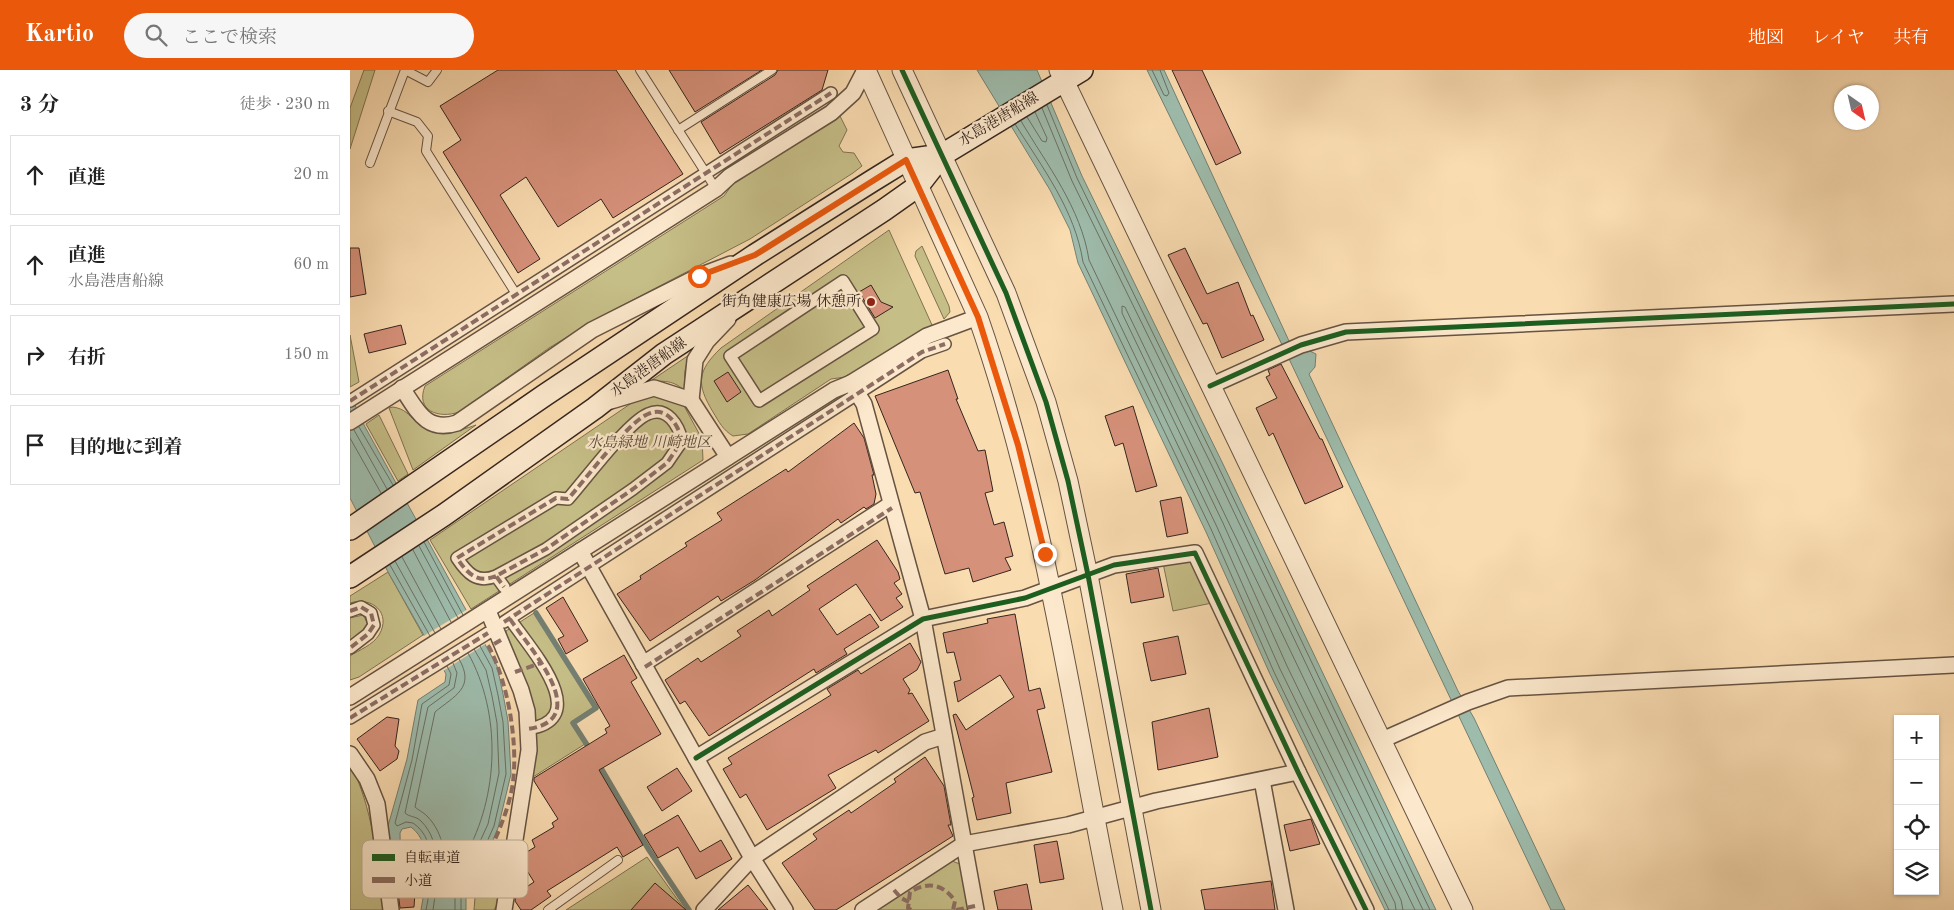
<!DOCTYPE html>
<html lang="ja">
<meta charset="utf-8">
<style>
:root{--surface:#fff;--page:#f6f6f6;--text:#222;--muted:#767676;--line:#e0e0e0;--accent:#ea580c}
body{margin:0;font-family:"Old Standard TT","Noto Serif JP",serif;background:var(--page);color:var(--text)}
.controls{position:absolute;right:15px;bottom:15px;display:grid;overflow:hidden;border-radius:0px;box-shadow:0 1px 4px #0004}
.controls button{width:45px;height:45px;display:grid;place-items:center;padding:0;border:0;border-bottom:1px solid var(--line);background:var(--surface);color:var(--text);font:25px sans-serif}
.compass{position:absolute;left:1484px;top:15px;width:45px;height:45px;border-radius:50%;background:var(--surface);box-shadow:0 1px 4px #0004;rotate:146deg}
.stop{position:absolute;width:15px;height:15px;margin:-11px;border:4px solid #ea580c;border-radius:50%;background:#fff}
.stop.end{background:#ea580c;border-color:#fff;box-shadow:0 1px 5px #0008}
.list{margin:0;padding:0;list-style:none}
h2{display:flex;justify-content:space-between;align-items:center;height:65px;margin:0;padding:0 20px;font-size:21px}
h2 small{font-size:16px;font-weight:400;color:var(--muted)}
.list li{display:grid;grid-template-columns:32px 1fr auto;gap:15px;align-items:center;box-sizing:border-box;height:80px;margin:0 10px 10px;padding:0 10px;border:1px solid var(--line);border-radius:0px}
.list b{display:block;font-size:19px;white-space:nowrap}
.list p{margin:0;font-size:16px;white-space:nowrap;color:var(--muted)}
.list em{font-size:16px;font-style:normal;color:var(--muted)}
.icon{flex:none;width:28px;height:28px;fill:none;stroke:currentColor;stroke-width:2;stroke-linecap:round;stroke-linejoin:round}
.map{position:relative;flex:none;width:1604px;height:840px;overflow:hidden}
header{display:flex;align-items:center;gap:30px;box-sizing:border-box;height:70px;padding:0 25px;background:var(--accent);color:#fff}
header strong{font-size:24px}
nav{display:flex;gap:28px;margin-inline-start:auto;font-size:18px}
.search{width:350px;height:45px;background:var(--page);display:flex;align-items:center;gap:12px;box-sizing:border-box;padding:0 18px;border-radius:28px;color:var(--muted);font-size:19px}
main{display:flex}
aside{flex:1;background:var(--surface)}
.map>svg:first-child{display:block}
.green{fill:#c6be87;stroke:#7e7252}
.water{fill:#9ebcac;stroke:#748073}
.pier{fill:#fadcb1}
.lines{fill:none;stroke-linecap:round;stroke-linejoin:round}
.shore{stroke:#6a7064;stroke-width:1}
.stream{stroke:#748073;stroke-width:5.5}
.building{fill:#d6917a;stroke:#35251d}
.service-casing{stroke:#665342;stroke-width:10}
.pedestrian-casing{stroke:#665342;stroke-width:14}
.minor-casing{stroke:#665342;stroke-width:18}
.tertiary-casing{stroke:#665342;stroke-width:21}
.secondary-casing{stroke:#35251d;stroke-width:24}
.service{stroke:#fce8cc;stroke-width:8}
.pedestrian{stroke:#fce8cc;stroke-width:11}
.minor{stroke:#fce8cc;stroke-width:15}
.tertiary{stroke:#fce8cc;stroke-width:19}
.secondary{stroke:#fce8cc;stroke-width:21}
.quiet{stroke:#8d6e63;stroke-width:4;stroke-dasharray:8 4;stroke-linecap:butt}
.cycleway-casing{stroke:#fce8cc;stroke-width:8}
.cycleway{stroke:#1b5e20;stroke-width:5}
.route{stroke:#ea580c;stroke-width:6}
.poi-dot{fill:#8f2418;stroke:#fce8cc;stroke-width:2}
.labels{text-anchor:middle;dominant-baseline:central;stroke-width:4.5;stroke-linejoin:round;paint-order:stroke}
.street-label{font-size:15px;fill:#35251d;stroke:#fce8cc}
.poi-label{font-size:15px;fill:#35251d;stroke:#fce8cc;text-anchor:end}
.park-label{font-size:15px;font-style:italic;fill:#594b38;stroke:#fce8cc}
.key{fill:#fce8cc;stroke:#c0ae98;stroke-width:1}
.key-label{font-size:14px;fill:#35251d}
</style>
<header>
<strong>Kartio</strong>
<div class="search"><svg class="icon" aria-label="search" viewBox="0 0 24 24"><circle cx="10" cy="10" r="6"/><path d="M15 15l6 6"/></svg>ここで検索</div>
<nav><a>地図</a><a>レイヤ</a><a>共有</a></nav>
</header>
<main>
<aside>
<h2>3 分<small>徒歩 · 230 m</small></h2>
<ul class="list">
<li><svg class="icon" aria-label="ahead" viewBox="0 0 24 24"><path d="M12 20V5M6 11l6-6 6 6"/></svg><div><b>直進</b></div><em>20 m</em></li>
<li><svg class="icon" aria-label="ahead" viewBox="0 0 24 24"><path d="M12 20V5M6 11l6-6 6 6"/></svg><div><b>直進</b><p>水島港唐船線</p></div><em>60 m</em></li>
<li><svg class="icon" aria-label="right" viewBox="0 0 24 24"><path d="M7 20v-9h11M14 6l5 5-5 5"/></svg><div><b>右折</b></div><em>150 m</em></li>
<li><svg class="icon" aria-label="arrive" viewBox="0 0 24 24"><path d="M6 21V4h12l-3 4 3 4H6"/></svg><div><b>目的地に到着</b></div></li>
</ul>
</aside>
<div class="map">
<svg width="1604" height="840" viewBox="0 0 1604 840">
<rect width="100%" height="100%" fill="#fadcb1"/>
<filter id="stains"><feTurbulence type="fractalNoise" baseFrequency=".004" numOctaves="4"/><feColorMatrix values="0 0 0 0 .2 0 0 0 0 .09 0 0 0 0 .02 0 0 0 .5 -.17"/></filter>
<radialGradient id="worn" r=".72"><stop offset=".6" stop-color="#630" stop-opacity="0"/><stop offset="1" stop-color="#630" stop-opacity=".3"/></radialGradient>
<g class="green">
<path d="M14,0H25L0,79V38Z"/>
<path d="M489,44L497,60L489,76L493,82L504,83L512,96L503,103L400,169L248,248L199,278L109,342C89,349 65,341 75,316L374,126L387,108Z"/>
<path d="M539,160L582,255L503,306L481,309L398,364L383,366C373,360 369,352 363,342C346,314 347,301 371,278Z"/>
<path d="M572,176L599,236L600,242L594,249L565,186L566,181Z"/>
<path d="M0,265L9,312L0,317Z"/>
<path d="M342,283C333,297 333,309 338,324C326,311 316,310 299,312Z"/>
<path d="M305,326L333,334L352,369L353,390L121,539L80,470L289,328Z"/>
<path d="M43,337C55,339 58,344 66,352C83,369 106,362 126,355L63,400L39,338Z"/>
<path d="M29,345L58,404L48,411L16,354Z"/>
<path d="M838,489L845,493L862,533L823,541L813,493Z"/>
<path d="M38,502L73,565L9,607L0,610V586C9,580 23,575 29,565C42,543 22,526 0,533V526Z"/>
<path d="M184,543L244,637L221,652L235,674L183,707C186,672 183,637 173,604C168,589 156,577 156,561Z"/>
<path d="M13,545L18,554L12,563L0,570V548Z"/>
<path d="M0,693C23,738 27,791 36,840H0Z"/>
<path d="M297,787L335,840H216Z"/>
<path d="M602,791L610,794L619,840H526Z"/>
<path d="M134,802L153,813L151,827L144,840H124L126,815Z"/>
</g>
<g class="water">
<path d="M627,0H687L732,106L872,392L1086,840H1035L920,604L856,462L728,193L720,160L700,120Z"/>
<path d="M797,0H814L939,271L966,284L965,297L959,304L1108,621L1124,648L1215,840H1201L940,291Z"/>
<path d="M0,324L14,355L147,596L153,624L158,651L161,704L148,758L137,785L116,820V840H71C75,815 85,775 61,757L52,759L50,763L51,807L44,805L38,756L57,689L68,630L95,612L96,604L38,502L0,428Z"/>
</g>
<path class="pier" d="M118,539L137,573L93,601L72,567Z"/>
<g class="lines">
<g class="shore">
<path d="M802,0L814,25L817,26L819,23L810,0"/>
<path d="M697,35L727,108L867,394L1080,840"/>
<path d="M692,38L722,111L862,396L1073,840"/>
<path d="M677,47L692,71L696,72L697,68L685,42"/>
<path d="M671,51C697,95 731,138 739,190L867,457L930,599L1045,833L1046,840"/>
<path d="M665,54C692,97 725,140 733,192L861,459L924,602L1039,840"/>
<path d="M9,357L43,415"/>
<path d="M4,360L37,419"/>
<path d="M0,368L31,423"/>
<path d="M74,472L113,545"/>
<path d="M69,476L108,548"/>
<path d="M63,480L101,552"/>
<path d="M52,487L91,559"/>
<path d="M45,491L85,563"/>
<path d="M40,495L80,566"/>
<path d="M109,589C126,618 104,626 85,642L65,737C68,740 73,742 77,746C94,763 97,789 94,812L96,814C104,808 109,795 115,786C149,726 152,644 118,583"/>
<path d="M76,840C81,814 90,771 63,753L56,752L47,756L45,753L62,690L72,634L99,615L101,604L97,596"/>
<path d="M83,840C87,812 94,774 71,751C66,746 59,747 55,743L78,637L104,618L107,603L103,593"/>
<path d="M105,840V816L126,780L138,754L149,703L147,653L142,626L136,600L124,579"/>
<path d="M111,840V818L132,783L144,756L156,704L153,652L148,625L142,598L130,576"/>
<path d="M1053,840L1051,830L937,596L873,453L772,243V236L775,237L1065,840"/>
</g>
<g class="stream">
<path d="M186,543L246,638L223,653L241,681"/>
<path d="M248,693L299,780L339,840"/>
</g>
</g>
<g class="building">
<path d="M148,0H266L333,104L263,148L251,129L208,157L176,107L150,125L190,189L168,203L93,82L111,70L90,36Z"/>
<path d="M319,0H412L345,42Z"/>
<path d="M428,0H478L472,20L370,84L351,52L425,5Z"/>
<path d="M822,0H852L891,83L866,95Z"/>
<path d="M0,178H9L16,224L0,227Z"/>
<path d="M835,178L857,224L888,212L901,246L903,245L914,270L872,288L857,253L853,254L818,185Z"/>
<path d="M521,215L531,232L543,237L525,248L509,222Z"/>
<path d="M51,255L56,274L19,283L14,264Z"/>
<path d="M931,294L970,369H972L993,417L955,434L923,363L919,366L906,338L927,328L916,307L920,305L918,300Z"/>
<path d="M598,300L608,329H606L628,381L635,380L643,421L635,423L644,455L654,452L663,486L655,488L661,500L623,512L619,498L595,504L570,422L565,423L525,326Z"/>
<path d="M378,302L391,322L377,332L364,311Z"/>
<path d="M783,336L807,416L786,422L773,373L765,376L755,346Z"/>
<path d="M504,353L514,368L524,405H522L526,424L524,434L516,439L514,437L491,453L488,449L405,510L371,531L368,526L300,571L267,524L291,509L290,506L337,476L335,473L372,450L367,443L436,399L438,402Z"/>
<path d="M831,427L838,463L817,467L810,431Z"/>
<path d="M527,470L548,502L550,509L544,513L552,524L546,528L553,537L531,551L506,514L469,539L487,565L520,544L529,557L494,579L497,584L466,603L464,599L359,666L335,631L330,634L315,610L348,588L351,592L391,566L387,561L419,540L422,546L460,520L457,516Z"/>
<path d="M808,498L814,527L781,533L776,504Z"/>
<path d="M213,527L238,571L216,584L208,569L214,566L196,538Z"/>
<path d="M665,544L679,621L690,618L695,638L687,640L702,702L656,713L661,743L627,750L622,728L624,727L603,645L606,644L616,660L664,627L650,605L608,632L604,612L611,610L604,582L597,583L593,563L638,553L637,549Z"/>
<path d="M828,566L836,604L801,611L793,573Z"/>
<path d="M560,573L571,592L567,600L553,609L560,620L558,624L562,623L579,651L528,683L526,680L478,705L486,718L417,760L396,724L390,728L373,699L382,694L378,688L481,625L477,619L508,600L511,604Z"/>
<path d="M274,585L287,608L281,612L311,664L249,700L293,775L273,787L267,777L197,821L201,826L181,840H171L165,831L166,824L184,812L171,791L172,785L185,777L182,770L204,757L202,753L208,749L184,711V708L257,663L255,659L260,656L233,609Z"/>
<path d="M859,638L868,687L808,700L802,652Z"/>
<path d="M37,647L49,649L45,676L49,681L47,689L30,701L7,669Z"/>
<path d="M575,687L594,716L601,755H598L603,766L486,840H465L432,793L467,769L463,764L499,740L501,743L546,712L544,709Z"/>
<path d="M327,698L342,721L312,741L297,717Z"/>
<path d="M328,745L350,782L371,770L382,789L346,809L328,777L308,788L294,765Z"/>
<path d="M961,749L970,774L940,781L934,755Z"/>
<path d="M707,771L714,809L690,813L684,775Z"/>
<path d="M921,811L925,840H855L851,820Z"/>
<path d="M305,813L336,840H281Z"/>
<path d="M677,814L682,840H648L644,821Z"/>
<path d="M398,815L418,840H368Z"/>
<path d="M48,822L65,823L64,837L50,838Z"/>
</g>
<g class="lines">
<g class="service-casing">
<g id="service">
<path d="M290,0L366,119"/>
<path d="M38,41L67,52L78,66L76,81L166,224"/>
<path d="M328,60L422,0"/>
<path d="M20,93L55,0L78,12L87,0"/>
<path d="M198,840L268,790"/>
</g>
</g>
<g class="pedestrian-casing">
<g id="pedestrian">
<path d="M493,211L523,259L409,331L380,286Z"/>
<path d="M0,331L481,23"/>
<path d="M146,506C127,514 117,503 107,488L206,428L218,429C235,410 278,352 298,344C317,335 329,356 332,371L317,393L283,419L196,479L146,506L154,517"/>
<path d="M0,541L11,537L21,543L24,555L18,564L0,578"/>
<path d="M160,549C177,575 246,649 178,659"/>
<path d="M154,552L572,282L595,274"/>
<path d="M0,648L138,563"/>
</g>
</g>
<g class="minor-casing">
<g id="minor">
<path d="M501,313L514,334L573,549L626,840"/>
<path d="M860,316L951,275L996,262L1604,234"/>
<path d="M52,318C67,340 76,363 107,353L242,260L349,206L381,194"/>
<path d="M341,330L378,387"/>
<path d="M261,331L304,318L341,330L345,290L357,271L378,249"/>
<path d="M0,352L366,119L380,106L481,43L503,23L515,0"/>
<path d="M230,481L402,788L435,840"/>
<path d="M138,541L171,620L177,641L179,680L154,840"/>
<path d="M293,594L541,434"/>
<path d="M0,627L484,320L501,313L577,266L628,247"/>
<path d="M1032,670L1118,632L1158,618L1604,595"/>
<path d="M0,684L17,709L27,734L41,840"/>
<path d="M346,688L573,549L675,528L764,495L845,483L948,702L1016,840"/>
<path d="M912,710L936,840"/>
<path d="M354,840L402,788L575,672L594,666"/>
<path d="M513,840L614,774L718,755L806,731L948,702"/>
</g>
</g>
<g class="tertiary-casing">
<g id="tertiary">
<path d="M516,0L628,247C695,439 722,641 763,840"/>
<path d="M552,0L656,223L696,332L718,411L738,505L801,840"/>
<path d="M709,0L1113,840"/>
</g>
</g>
<g class="secondary-casing">
<g id="secondary">
<path d="M0,459L195,325L405,185L522,111L556,90L592,85"/>
<path d="M0,507L94,445L245,338L314,284L534,140L568,116L592,85L732,0"/>
</g>
</g>
<use href="#service" class="service"/>
<use href="#pedestrian" class="pedestrian"/>
<use href="#minor" class="minor"/>
<use href="#tertiary" class="tertiary"/>
<use href="#secondary" class="secondary"/>
<g class="quiet">
<path d="M0,331L481,23"/>
<path d="M146,506C127,514 117,503 107,488L206,428L218,429C235,410 278,352 298,344C317,335 329,356 332,371L317,393L283,419L196,479L146,506L154,517"/>
<path d="M0,541L11,537L21,543L24,555L18,564L0,578"/>
<path d="M160,549C177,575 246,649 178,659"/>
<path d="M154,552L572,282L595,274"/>
<path d="M151,570L139,577C158,613 168,672 163,712C159,742 144,771 132,799L157,812"/>
<path d="M295,597L542,438"/>
<path d="M165,602L191,593"/>
<path d="M0,648L138,563"/>
<path d="M544,820L551,828L559,832"/>
<path d="M561,840L558,838L560,822C578,811 593,814 605,831L603,840"/>
<path d="M606,840L625,836"/>
</g>
<g class="cycleway-casing">
<g id="cycleway">
<path d="M552,0L656,223L696,332L718,411L738,505L801,840"/>
<path d="M860,316L951,275L996,262L1604,234"/>
<path d="M346,688L573,549L675,528L764,495L845,483L948,702L1016,840"/>
</g>
</g>
<use href="#cycleway" class="cycleway"/>
</g>
<g class="lines">
<path class="route" d="M349,206L405,185L556,90L628,247L668,375L695,484"/>
</g>
<circle class="poi-dot" cx="521" cy="232" r="5"/>
<g class="labels">
<g class="street-label">
<text transform="translate(649 50) rotate(-31)">水島港唐船線</text>
<text transform="translate(299 298) rotate(-36)">水島港唐船線</text>
</g>
<g class="poi-label">
<text x="511" y="232">街角健康広場 休憩所</text>
</g>
<g class="park-label">
<text x="299" y="373">水島緑地 川崎地区</text>
</g>
</g>
<rect x="12" y="770" width="166" height="58" rx="8" class="key"/>
<rect x="22" y="784" width="23" height="7" fill="#1b5e20"/>
<rect x="22" y="807" width="23" height="6" fill="#8d6e63"/>
<g class="key-label">
<text x="54" y="792">自転車道</text>
<text x="54" y="815">小道</text>
</g>
<rect width="100%" height="100%" filter="url(#stains)"/>
<rect width="100%" height="100%" fill="url(#worn)"/>
</svg>
<div class="controls">
<button>+</button>
<button>−</button>
<button><svg class="icon" aria-label="locate" viewBox="0 0 24 24"><circle cx="12" cy="12" r="6"/><path d="M12 2v4M12 18v4M2 12h4M18 12h4"/></svg></button>
<button><svg class="icon" aria-label="layers" viewBox="0 0 24 24"><path d="M12 4l9 5-9 5-9-5zM3 14l9 5 9-5"/></svg></button>
</div>
<svg class="compass" viewBox="-18 -18 36 36"><path d="M0-13l5 13h-10z" fill="#e53935"/><path d="M0 13l5-13h-10z" fill="#767676"/></svg>
<div class="stop" style="left:349px;top:206px"></div>
<div class="stop end" style="left:695px;top:484px"></div>
</div>
</main>
